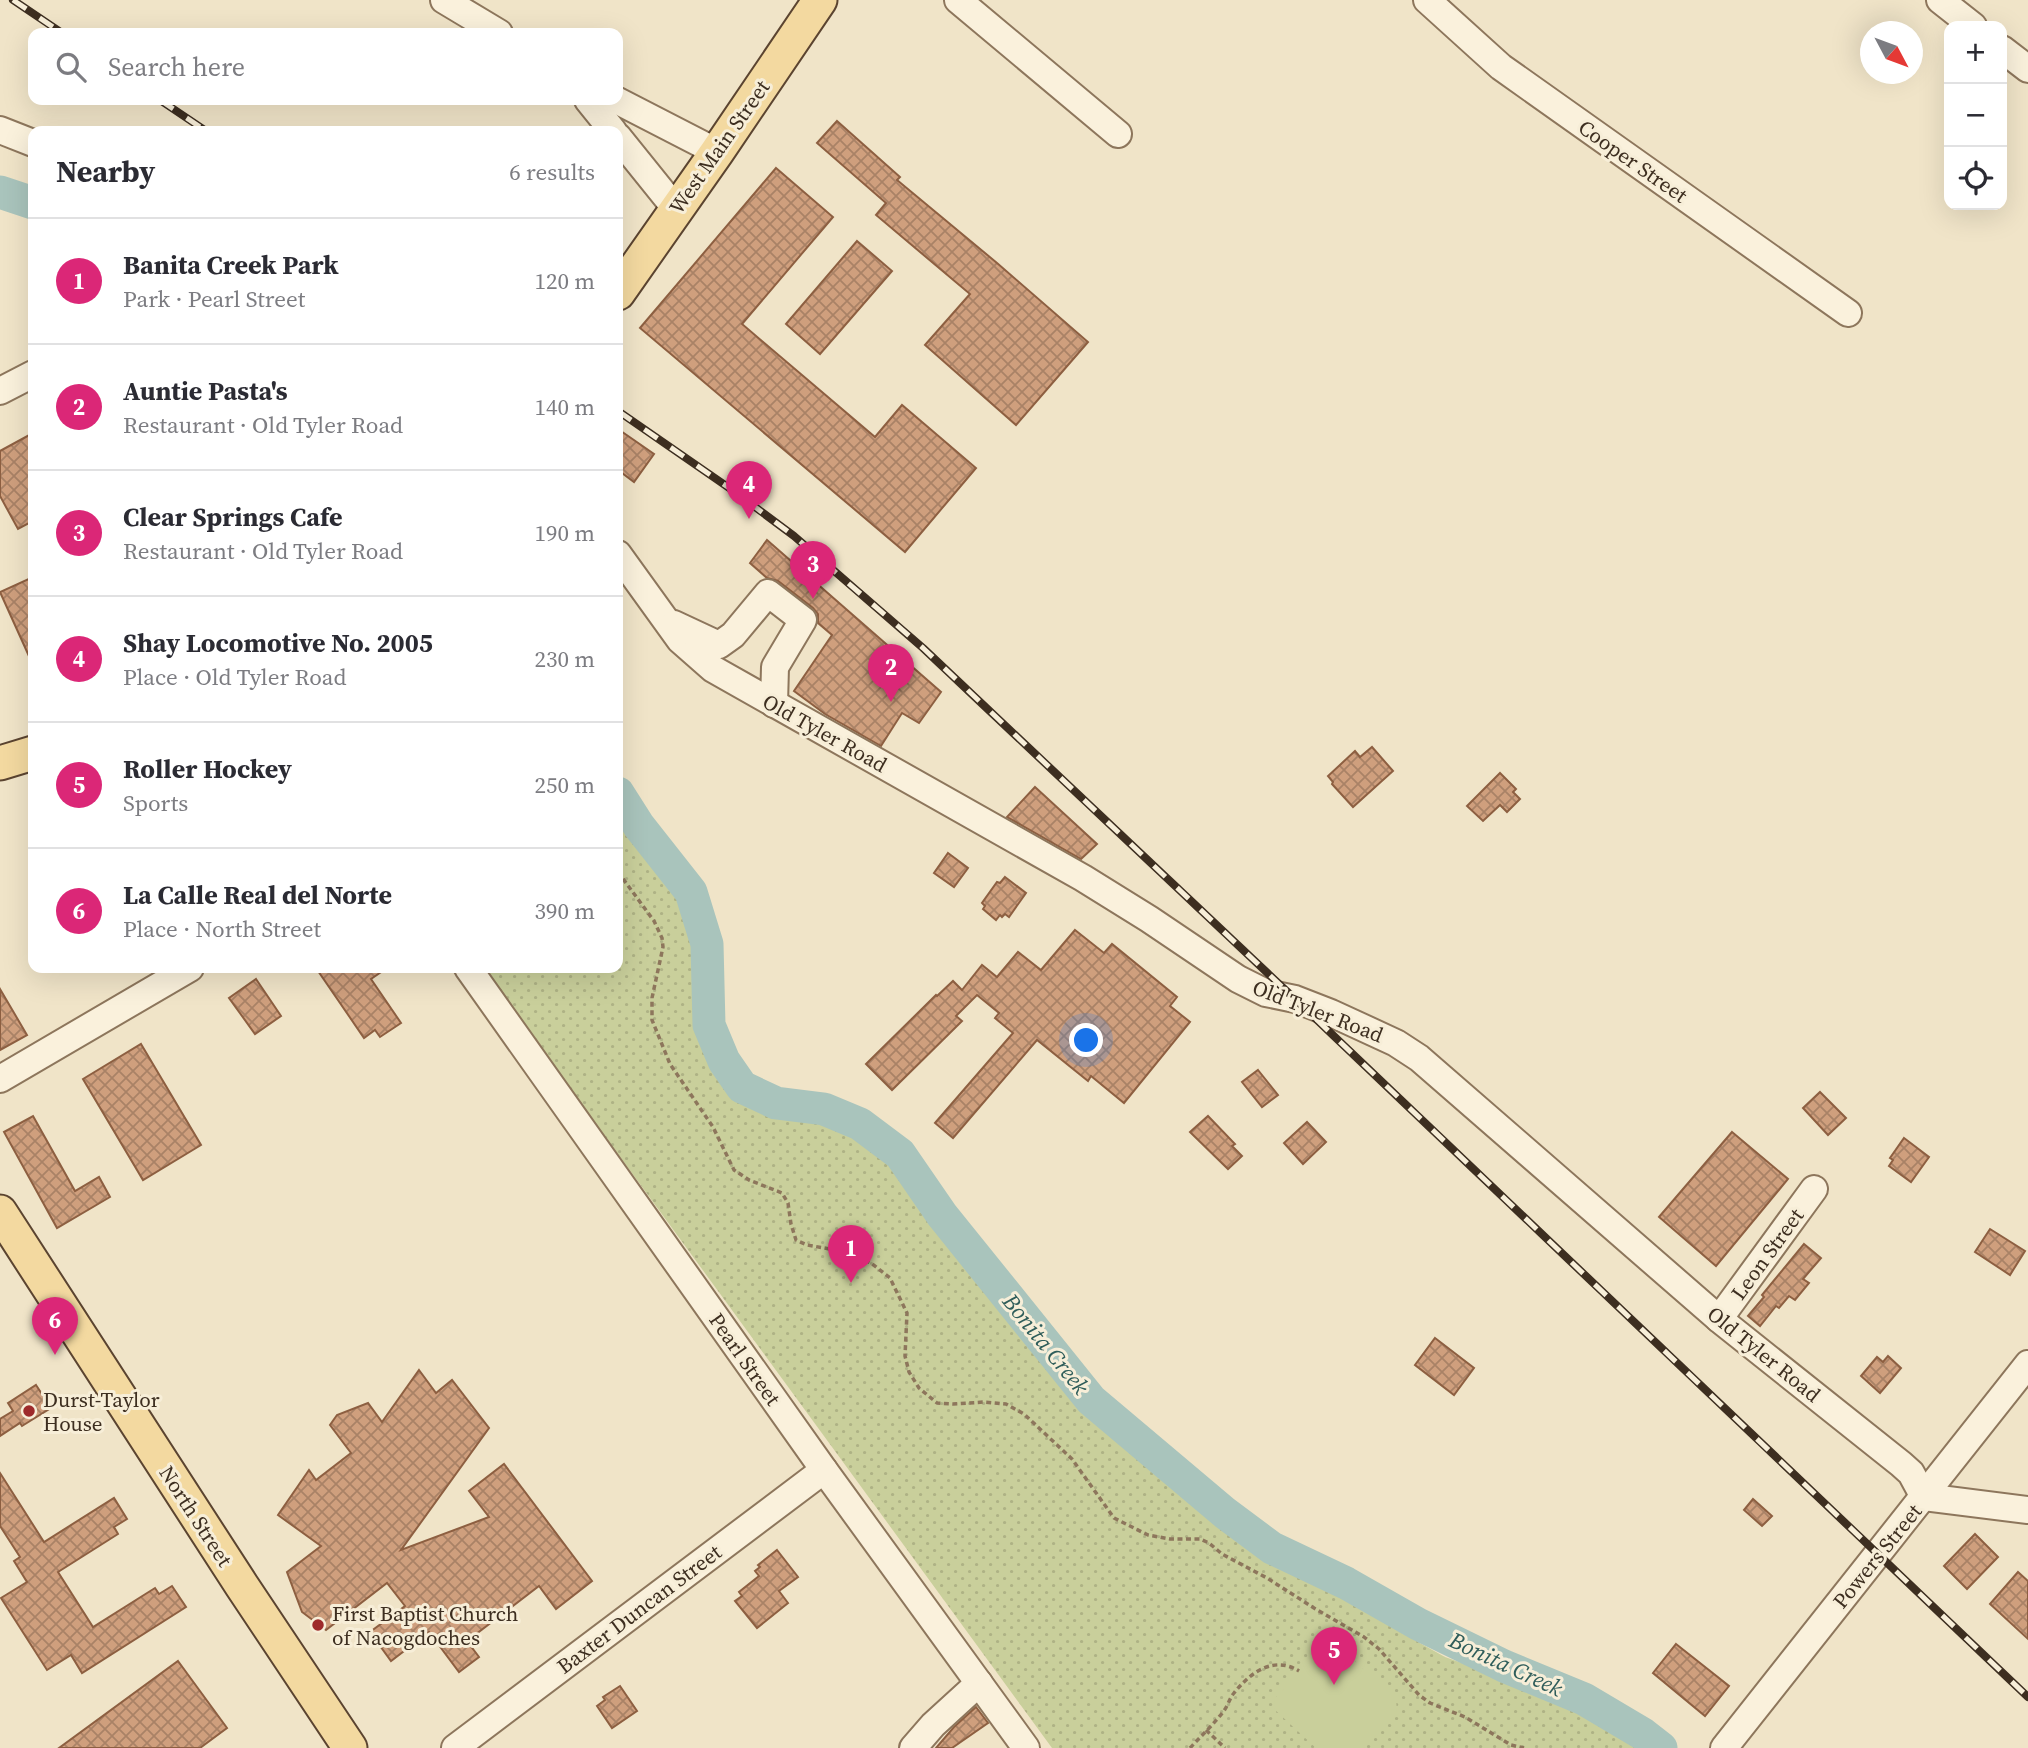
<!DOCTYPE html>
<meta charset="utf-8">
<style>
:root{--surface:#fff;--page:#f2f2f3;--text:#2b2b33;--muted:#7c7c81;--line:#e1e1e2;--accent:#db2777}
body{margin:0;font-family:"Source Serif 4",serif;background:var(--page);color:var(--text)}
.controls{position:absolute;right:21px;top:21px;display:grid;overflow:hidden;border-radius:14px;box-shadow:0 7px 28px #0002}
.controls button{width:63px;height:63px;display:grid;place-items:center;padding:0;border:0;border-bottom:2px solid var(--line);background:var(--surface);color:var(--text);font:35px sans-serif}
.compass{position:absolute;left:1860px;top:21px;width:63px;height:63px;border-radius:50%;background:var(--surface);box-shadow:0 7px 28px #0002;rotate:131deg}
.you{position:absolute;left:1087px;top:1041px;width:24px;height:24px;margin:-18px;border:5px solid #fff;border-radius:50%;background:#1a73e8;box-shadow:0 0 0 10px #1a73e833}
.badge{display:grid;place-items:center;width:46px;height:46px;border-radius:50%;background:var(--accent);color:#fff;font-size:23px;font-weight:700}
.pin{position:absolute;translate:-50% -58px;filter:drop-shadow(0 2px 4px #0008)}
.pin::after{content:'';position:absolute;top:37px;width:24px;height:21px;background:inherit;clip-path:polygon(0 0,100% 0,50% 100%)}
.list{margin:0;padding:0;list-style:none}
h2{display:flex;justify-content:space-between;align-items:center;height:91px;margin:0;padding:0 28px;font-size:30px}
h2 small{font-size:23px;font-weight:400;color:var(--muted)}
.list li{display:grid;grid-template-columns:46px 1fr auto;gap:21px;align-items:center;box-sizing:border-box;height:126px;padding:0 28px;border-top:2px solid var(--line)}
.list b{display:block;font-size:26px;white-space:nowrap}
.list p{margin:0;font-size:23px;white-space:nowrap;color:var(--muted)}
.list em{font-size:23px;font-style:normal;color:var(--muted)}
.icon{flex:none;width:38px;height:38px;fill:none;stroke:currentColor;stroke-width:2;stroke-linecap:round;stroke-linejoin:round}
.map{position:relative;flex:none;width:2028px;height:1748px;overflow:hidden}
.search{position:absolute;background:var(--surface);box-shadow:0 7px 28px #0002;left:28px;top:28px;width:595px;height:77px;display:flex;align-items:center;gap:18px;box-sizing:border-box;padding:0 24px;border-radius:14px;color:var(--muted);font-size:26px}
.panel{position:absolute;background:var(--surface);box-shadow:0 7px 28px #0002;left:28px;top:126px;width:595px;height:847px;border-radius:14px}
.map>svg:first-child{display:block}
.green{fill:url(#green-dots)}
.pitch{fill:#c9cf9b}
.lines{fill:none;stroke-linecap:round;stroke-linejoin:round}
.river{stroke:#a9c4bc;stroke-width:33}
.building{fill:url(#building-cross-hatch);stroke:#8d5f41;stroke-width:2}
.minor-casing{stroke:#8d765c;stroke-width:30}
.major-casing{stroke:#5b4430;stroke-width:37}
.path{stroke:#8d765c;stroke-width:3.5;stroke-dasharray:5 3.5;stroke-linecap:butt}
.minor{stroke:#faf1dc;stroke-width:26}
.major{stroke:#f3d9a0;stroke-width:33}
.rail-casing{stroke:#3d2e20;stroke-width:8}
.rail{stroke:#f7eed8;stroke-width:5;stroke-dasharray:16;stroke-linecap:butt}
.poi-dot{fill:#9e2a2b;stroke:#f7eed8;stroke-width:2.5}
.labels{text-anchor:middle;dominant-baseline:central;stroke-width:6;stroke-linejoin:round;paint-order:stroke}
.street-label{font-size:21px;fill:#3d2e20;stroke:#f7eed8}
.poi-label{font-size:21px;fill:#3d2e20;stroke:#f7eed8;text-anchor:start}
.water-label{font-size:23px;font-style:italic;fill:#2f5d5a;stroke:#f7eed8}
</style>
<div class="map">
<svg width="2028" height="1748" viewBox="0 0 2028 1748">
<defs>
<pattern id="green-dots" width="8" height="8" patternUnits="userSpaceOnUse" patternTransform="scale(1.75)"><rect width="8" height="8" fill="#c9cf9b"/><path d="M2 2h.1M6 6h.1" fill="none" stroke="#aeb285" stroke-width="1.8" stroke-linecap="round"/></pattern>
<pattern id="building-cross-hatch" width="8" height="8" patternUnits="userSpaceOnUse" patternTransform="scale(1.75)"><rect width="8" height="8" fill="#cf9f7d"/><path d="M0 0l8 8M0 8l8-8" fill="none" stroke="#a98266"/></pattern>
</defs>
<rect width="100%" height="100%" fill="#f0e4c8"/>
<path class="green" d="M618,808L689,894L704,945L705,1024L719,1063L739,1091L775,1109L825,1117L856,1130L893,1159L1085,1407L1198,1499L1273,1555L1341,1588L1393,1628L1445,1657L1577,1704L1625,1735L1640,1748H1052L482,968H618Z"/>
<path class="pitch" d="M1330,1638L1396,1699L1397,1712L1364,1748H1316L1275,1710L1274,1699Z"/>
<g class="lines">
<g class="river">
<path d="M0,192L33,203"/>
<path d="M618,793L639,826L691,892L707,944L709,1025L724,1061L742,1087L776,1103L824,1109L860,1124L900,1154L942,1215L1091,1400L1225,1513L1272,1548L1346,1583L1418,1624L1504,1666L1584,1699L1643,1734L1661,1748"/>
</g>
</g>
<g class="building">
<path d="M837,121L900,177L897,180L997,263L1088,342L1016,425L925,345L970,294L876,215L886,203L817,143Z"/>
<path d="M776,168L833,217L742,324L875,437L902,405L976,468L905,552L640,328Z"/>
<path d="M857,241L892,271L820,354L786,324Z"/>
<path d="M618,429L654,454L634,482L618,470Z"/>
<path d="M33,433V521L18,529L0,496V451Z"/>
<path d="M767,540L941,692L919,723L902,713L881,746L825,714L794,691L832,635L818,623V614L813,608L778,581L767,578L750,563Z"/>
<path d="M33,577V665L0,592Z"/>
<path d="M1372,747L1393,771L1353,807L1332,784L1333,782L1328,776L1355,751L1360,757Z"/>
<path d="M1500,773L1516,789L1513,792L1520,799L1507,812L1500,805L1483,821L1467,806Z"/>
<path d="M1035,787L1097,844L1081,859L1007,817Z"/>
<path d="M948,853L968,868L954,887L934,873Z"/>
<path d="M1005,877L1026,893L1009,917L1005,914L1002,917L1000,915L996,920L983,909L985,906L982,903L997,882L1000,883Z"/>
<path d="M1075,930L1104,953L1112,944L1177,997L1170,1006L1190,1022L1124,1103L1091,1076L1088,1081L1037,1040L953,1138L935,1123L1013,1033L995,1018L999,1013L977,995L956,1016L962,1021L892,1090L866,1064L936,995L937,996L953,981L962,990L982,965L997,977L1018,952L1041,970Z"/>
<path d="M316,968H387L371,979L401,1023L380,1037L375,1030L364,1038Z"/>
<path d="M256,979L281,1016L255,1034L229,998Z"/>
<path d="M0,989L27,1035L0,1050Z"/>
<path d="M141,1044L201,1145L143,1180L83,1079Z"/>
<path d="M1258,1070L1278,1095L1262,1107L1242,1082Z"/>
<path d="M1820,1092L1846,1118L1828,1135L1803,1108Z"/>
<path d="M33,1116L75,1191L99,1177L110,1197L57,1228L4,1132Z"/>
<path d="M1208,1116L1235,1144L1232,1146L1242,1156L1228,1169L1190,1132Z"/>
<path d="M1307,1122L1326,1142L1303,1164L1284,1143Z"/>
<path d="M1732,1132L1788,1179L1716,1266L1659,1217Z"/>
<path d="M1904,1138L1929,1157L1911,1182L1889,1166L1893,1160L1890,1158Z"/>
<path d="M1990,1229L2025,1251L2010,1275L1975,1252Z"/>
<path d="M1804,1244L1821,1258L1803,1279L1809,1283L1795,1300L1789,1296L1779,1308L1776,1306L1760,1326L1748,1316L1764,1297L1762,1295Z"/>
<path d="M1435,1338L1474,1368L1454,1395L1415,1365Z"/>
<path d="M1888,1356L1901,1368L1880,1393L1861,1376L1877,1357L1883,1362Z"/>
<path d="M419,1370L436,1393L452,1380L489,1428L401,1550L489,1517L469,1491L504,1464L592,1581L556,1609L539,1586L467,1641L479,1657L459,1672L429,1632L391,1661L370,1632L405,1606L387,1583L326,1630L302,1612L287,1572L321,1546L278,1515L309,1470L316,1480L351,1453L330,1425L337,1415L368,1403L382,1422Z"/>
<path d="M36,1385L51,1408L22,1426L20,1423L0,1436V1419L13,1411L8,1403Z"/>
<path d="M0,1473L44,1542L114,1498L127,1519L114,1527L118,1534L58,1572L93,1627L155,1588L159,1594L172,1586L186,1607L82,1673L71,1655L47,1670L1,1598L27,1582L14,1561L20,1557L0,1526Z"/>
<path d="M1753,1499L1772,1516L1762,1526L1744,1510Z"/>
<path d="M1975,1534L1998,1557L1967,1589L1944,1566Z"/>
<path d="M777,1550L798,1577L779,1591L788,1603L757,1628L735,1601L742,1596L739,1592L759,1576L755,1571L760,1567L758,1565Z"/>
<path d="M2018,1572L2028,1581V1639L1990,1604Z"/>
<path d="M1676,1644L1729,1686L1705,1716L1653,1673Z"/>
<path d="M178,1661L227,1728L200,1748H59Z"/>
<path d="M620,1686L637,1711L612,1728L597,1706L605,1700L603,1697Z"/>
<path d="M976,1707L988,1723L952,1748H936L954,1727Z"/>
</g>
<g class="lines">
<g class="minor-casing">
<g id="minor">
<path d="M444,0L499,33"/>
<path d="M958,0L1118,134"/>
<path d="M1427,0L1501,67L1848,313"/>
<path d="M1940,0L1973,26"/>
<path d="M2002,49L2028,69"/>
<path d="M588,100L613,131"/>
<path d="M616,100L717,152"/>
<path d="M0,130L33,143"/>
<path d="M618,137L676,209"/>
<path d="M0,391L33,374"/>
<path d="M618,554L680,640L713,669L1083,878L1149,919L1238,979L1266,993L1295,999L1331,1013L1396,1043L1419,1058L1719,1319L1901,1464L1911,1473L1924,1497"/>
<path d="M674,624L719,645L733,635L768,593L803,620L775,667L774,704"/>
<path d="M468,968L824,1470L1026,1748"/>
<path d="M0,1079L190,968"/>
<path d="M1719,1319L1814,1189"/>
<path d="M1924,1497L2028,1510"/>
<path d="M455,1748L824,1470"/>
<path d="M913,1748L933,1725L979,1683"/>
<path d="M1724,1748L2028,1364"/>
</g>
</g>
<g class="major-casing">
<g id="major">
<path d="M618,293L717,152L820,0"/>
<path d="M0,763L33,753"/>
<path d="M0,1212L242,1586L350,1748"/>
</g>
</g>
<g class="path">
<path d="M618,872L654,921L662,938L663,947L652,998V1020L670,1064L713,1127L734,1170L749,1180L782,1193L788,1203L791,1224L796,1240L807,1245L847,1252L871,1263L890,1278L907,1313L905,1356L909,1372L919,1388L937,1403L953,1404L984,1402L1006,1404L1024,1414L1072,1459L1114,1518L1148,1535L1170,1539H1200L1209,1543L1222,1554L1267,1578L1314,1608L1364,1637L1379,1649L1419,1695L1430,1703L1465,1717L1511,1745L1524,1748"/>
<path d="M1206,1730L1225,1748"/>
<path d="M1190,1748C1201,1736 1213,1725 1223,1712C1228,1706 1229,1699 1234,1693C1250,1673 1273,1655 1299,1671"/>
</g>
<use href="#minor" class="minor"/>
<use href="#major" class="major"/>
<g class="rail-casing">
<g id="rail">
<path d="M13,0L62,33"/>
<path d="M160,100L206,131"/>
<path d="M618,411L735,492L794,536L923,648L1295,999L2028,1697"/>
</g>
</g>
<use href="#rail" class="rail"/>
</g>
<g class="poi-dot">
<circle cx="29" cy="1411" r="7"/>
<circle cx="318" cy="1625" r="7"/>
</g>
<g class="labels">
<g class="street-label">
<text transform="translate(719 147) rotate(-55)">West Main Street</text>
<text transform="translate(1633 161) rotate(35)">Cooper Street</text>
<text transform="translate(825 733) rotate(29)">Old Tyler Road</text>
<text transform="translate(1318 1011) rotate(21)">Old Tyler Road</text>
<text transform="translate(1767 1254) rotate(-54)">Leon Street</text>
<text transform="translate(1764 1354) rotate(39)">Old Tyler Road</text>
<text transform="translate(745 1359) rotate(55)">Pearl Street</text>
<text transform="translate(196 1516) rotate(57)">North Street</text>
<text transform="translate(1877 1556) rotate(-51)">Powers Street</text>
<text transform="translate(639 1609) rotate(-37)">Baxter Duncan Street</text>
</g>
<g class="poi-label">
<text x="43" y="1399">Durst-Taylor<tspan x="43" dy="24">House</tspan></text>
<text x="332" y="1613">First Baptist Church<tspan x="332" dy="24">of Nacogdoches</tspan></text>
</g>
<g class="water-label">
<text transform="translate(1046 1344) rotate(51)">Bonita Creek</text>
<text transform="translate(1506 1664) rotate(25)">Bonita Creek</text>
</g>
</g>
</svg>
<div class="controls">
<button>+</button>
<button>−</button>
<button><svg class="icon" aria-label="locate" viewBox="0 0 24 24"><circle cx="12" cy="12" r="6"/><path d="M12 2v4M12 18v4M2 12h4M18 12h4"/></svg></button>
</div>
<svg class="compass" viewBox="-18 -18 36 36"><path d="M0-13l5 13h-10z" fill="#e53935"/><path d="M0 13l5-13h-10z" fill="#7c7c81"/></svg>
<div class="you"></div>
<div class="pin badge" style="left:851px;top:1283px">1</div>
<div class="pin badge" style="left:891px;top:702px">2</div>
<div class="pin badge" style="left:813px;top:599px">3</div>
<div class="pin badge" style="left:749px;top:519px">4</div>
<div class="pin badge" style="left:1334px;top:1685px">5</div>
<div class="pin badge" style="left:55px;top:1355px">6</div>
<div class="search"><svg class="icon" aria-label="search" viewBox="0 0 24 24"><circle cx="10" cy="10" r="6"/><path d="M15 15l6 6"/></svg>Search here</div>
<section class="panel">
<h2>Nearby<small>6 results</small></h2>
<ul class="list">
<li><span class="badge">1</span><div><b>Banita Creek Park</b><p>Park · Pearl Street</p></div><em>120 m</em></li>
<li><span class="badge">2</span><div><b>Auntie Pasta's</b><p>Restaurant · Old Tyler Road</p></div><em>140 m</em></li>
<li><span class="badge">3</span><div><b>Clear Springs Cafe</b><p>Restaurant · Old Tyler Road</p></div><em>190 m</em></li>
<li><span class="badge">4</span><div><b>Shay Locomotive No. 2005</b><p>Place · Old Tyler Road</p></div><em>230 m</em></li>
<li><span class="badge">5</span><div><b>Roller Hockey</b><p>Sports</p></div><em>250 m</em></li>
<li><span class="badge">6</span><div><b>La Calle Real del Norte</b><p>Place · North Street</p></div><em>390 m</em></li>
</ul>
</section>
</div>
